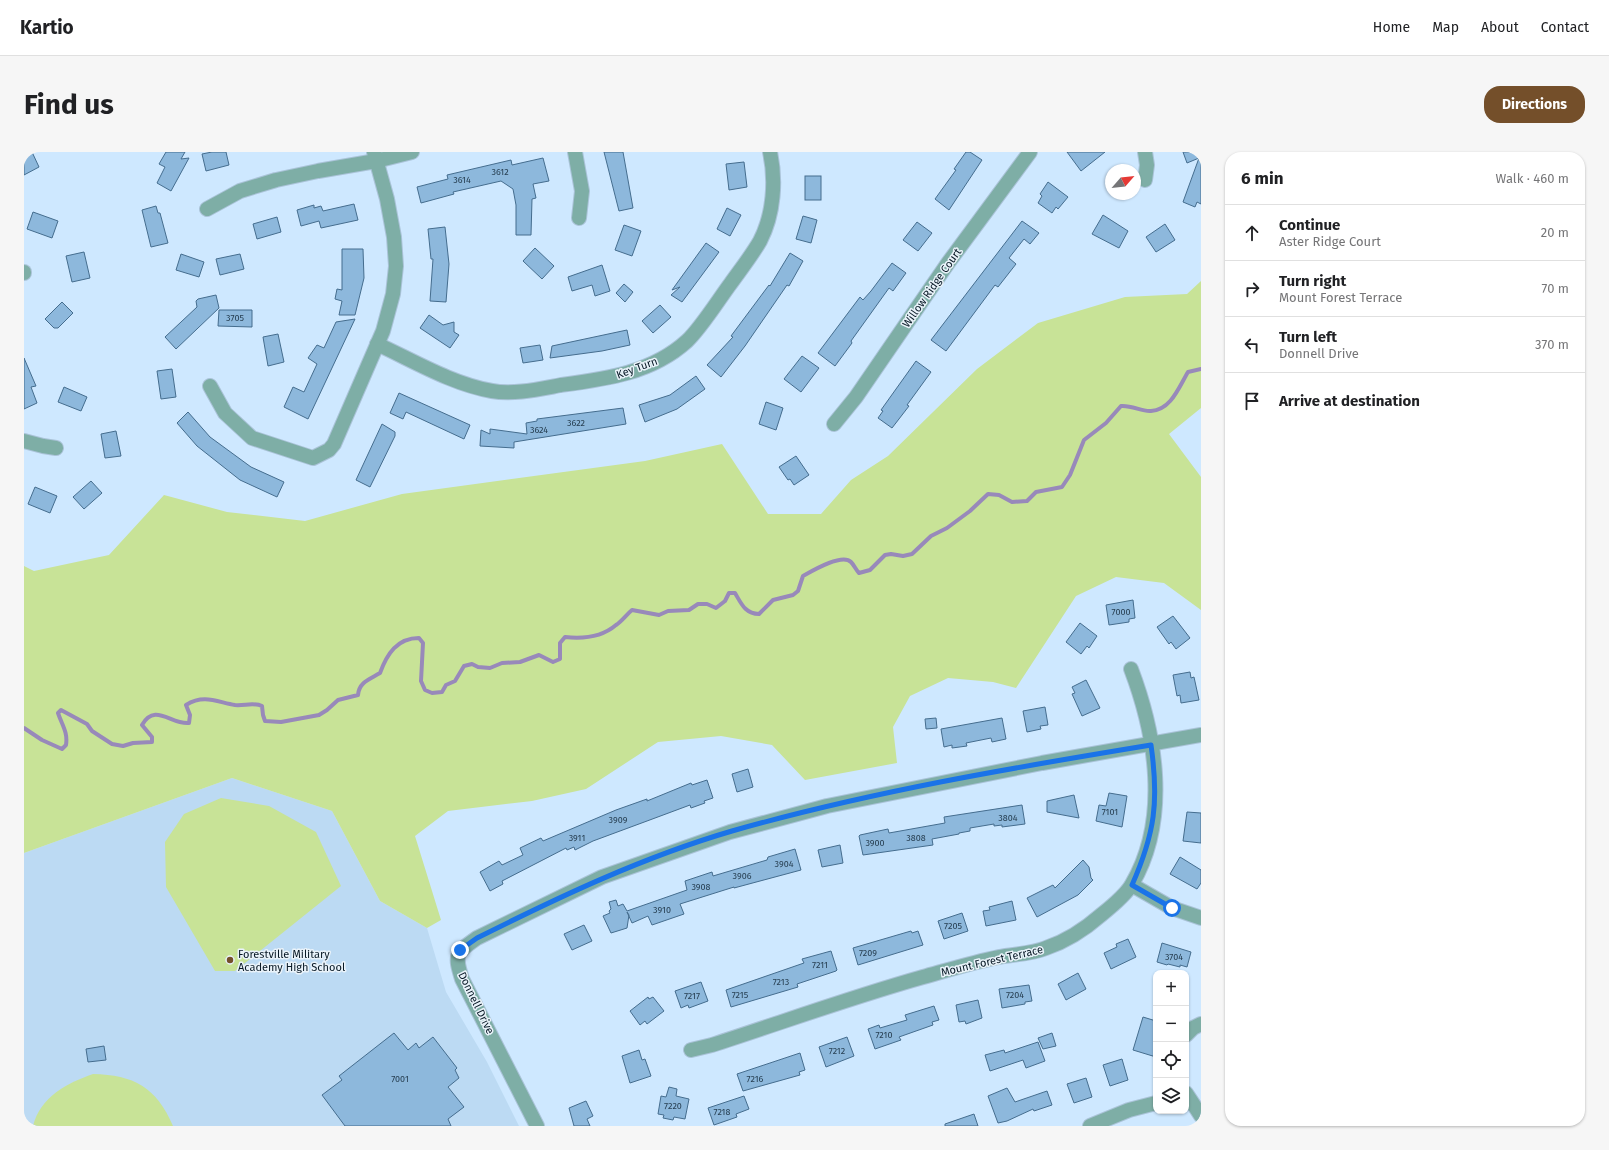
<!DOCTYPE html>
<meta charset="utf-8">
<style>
:root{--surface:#fff;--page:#f6f6f6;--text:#202124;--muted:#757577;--line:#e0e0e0;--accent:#744f2a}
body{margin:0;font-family:"Fira Sans",sans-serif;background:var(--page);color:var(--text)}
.controls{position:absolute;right:12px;bottom:12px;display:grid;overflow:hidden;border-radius:8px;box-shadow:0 1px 3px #0004}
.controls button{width:36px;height:36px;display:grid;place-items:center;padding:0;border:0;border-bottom:1px solid var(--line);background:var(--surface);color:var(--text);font:20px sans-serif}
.compass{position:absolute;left:1081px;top:12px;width:36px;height:36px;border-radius:50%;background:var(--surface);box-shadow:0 1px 3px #0004;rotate:62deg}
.stop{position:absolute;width:12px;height:12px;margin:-9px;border:3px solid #1a73e8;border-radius:50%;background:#fff}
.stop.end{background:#1a73e8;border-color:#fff;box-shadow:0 1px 4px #0008}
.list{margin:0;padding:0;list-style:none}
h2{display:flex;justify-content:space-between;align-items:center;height:52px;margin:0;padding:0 16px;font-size:17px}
h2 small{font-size:13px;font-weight:400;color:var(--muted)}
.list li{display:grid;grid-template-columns:26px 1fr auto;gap:12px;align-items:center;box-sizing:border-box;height:56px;padding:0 16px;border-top:1px solid var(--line)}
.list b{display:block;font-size:15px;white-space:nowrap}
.list p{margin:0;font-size:13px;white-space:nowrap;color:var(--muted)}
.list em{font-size:13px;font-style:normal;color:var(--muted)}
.icon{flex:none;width:22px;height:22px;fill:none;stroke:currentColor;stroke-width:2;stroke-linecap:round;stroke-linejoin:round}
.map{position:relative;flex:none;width:1177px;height:974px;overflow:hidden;border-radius:16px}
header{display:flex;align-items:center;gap:24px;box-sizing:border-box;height:56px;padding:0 20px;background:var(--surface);border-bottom:1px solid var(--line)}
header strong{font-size:19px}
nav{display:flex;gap:22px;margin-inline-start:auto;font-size:14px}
.intro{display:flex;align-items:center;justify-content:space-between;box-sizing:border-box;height:96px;padding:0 24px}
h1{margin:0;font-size:28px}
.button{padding:10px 18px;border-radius:16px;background:var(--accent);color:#fff;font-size:14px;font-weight:700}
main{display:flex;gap:24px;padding:0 24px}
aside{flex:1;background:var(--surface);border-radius:16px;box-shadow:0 1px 3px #0004}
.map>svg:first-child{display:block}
.built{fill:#bcdaf3}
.green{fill:#c8e397}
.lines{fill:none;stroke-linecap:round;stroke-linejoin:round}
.stream{stroke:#9889ba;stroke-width:4}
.building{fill:#8db8dc;stroke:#456d8e}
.street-casing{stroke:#aac3d8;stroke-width:16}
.street{stroke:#7eaea6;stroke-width:14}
.route{stroke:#1a73e8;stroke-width:5}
.poi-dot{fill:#744f2a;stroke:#eaf3fa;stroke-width:1.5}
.labels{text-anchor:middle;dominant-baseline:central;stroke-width:3;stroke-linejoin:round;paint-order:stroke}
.number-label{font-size:9px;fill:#284053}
.street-label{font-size:11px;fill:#071825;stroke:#eaf3fa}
.poi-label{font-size:11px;fill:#071825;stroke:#eaf3fa;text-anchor:start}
</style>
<header>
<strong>Kartio</strong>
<nav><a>Home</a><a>Map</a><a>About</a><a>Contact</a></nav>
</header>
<div class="intro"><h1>Find us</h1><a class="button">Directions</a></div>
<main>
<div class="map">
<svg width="1177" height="974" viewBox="0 0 1177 974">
<rect width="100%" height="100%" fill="#cee8ff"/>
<path class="built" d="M208,626L308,659L356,749L403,776L422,840L463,910L495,974H0V701Z"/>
<g class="green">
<path d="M1177,129V256L1145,282L1177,325V458L1140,431L1092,425L1052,444L992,536L969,530L924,526L886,544L869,575L873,611L781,628L748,593L697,584L634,590L562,637L508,649L424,659L391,684L417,768L403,776L356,749L308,659L208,626L0,701V414L10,419L85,403L140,343L203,360L281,369L378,342L621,309L698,292L744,362H797L827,328L864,304L953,217L1014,171L1101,145L1163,142Z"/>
<path d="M197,646L245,654L292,680L317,734L211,819H191L142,735L141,690L160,662Z"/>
<path d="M69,922C110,923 132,935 149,974H9C16,945 43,931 69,922Z"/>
</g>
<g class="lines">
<path class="stream" d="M0,576L18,588L38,597L42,593C44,580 38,573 34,561L37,558L63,572L68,579L88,592L99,594L109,591L128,590V585L118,573C131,550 147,573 165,571L166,563L162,553C180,542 193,550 211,553C220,554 230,550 238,554L239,563L241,569L257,570L295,563L303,558L314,548L334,543C335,530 346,527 356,521C363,502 373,486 395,486L399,491L397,529L401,538L408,541L418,540L422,533L431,529L440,514L448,512L454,515L466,516L478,511L496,510L515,503L529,510L536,507V491L541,485C559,487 578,485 592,473C598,469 602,463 608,458L635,463L644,459L665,458L674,452H683L692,456L701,449L705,441H711C717,451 721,462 735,462L749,448L769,443L774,439L779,424C788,419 818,401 827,410C830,413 832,418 835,421L846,418L861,403L867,402L879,404L888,402L907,384L923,376L946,359L964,342L975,343L988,350L1003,349L1012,340L1038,335L1046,323L1060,288L1082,271L1097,254C1108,253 1118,260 1127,259C1147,258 1155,235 1164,220L1177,217"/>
</g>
<g class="building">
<path d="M0,0H8L15,15L0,23Z"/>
<path d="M142,0H161L157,7L165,6L147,39L133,31L141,15L135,12Z"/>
<path d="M188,0H202L205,13L182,19L178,2Z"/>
<path d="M580,0H599L609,56L595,59Z"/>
<path d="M942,0H946L958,8L925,58L911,47L932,18L930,17Z"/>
<path d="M1043,0H1081L1057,19Z"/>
<path d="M1159,0H1177V52L1173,50L1171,55L1159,50L1175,6L1163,11Z"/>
<path d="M519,6L525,29L509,32L512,46L508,47L507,83H492V53L489,37L477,29L429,40L430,42L397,51L393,35L424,27L423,23L487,8L488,13Z"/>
<path d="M720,10L723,35L705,38L702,12Z"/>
<rect x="781" y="24" width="16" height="24"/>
<path d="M1024,30L1044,45L1034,57L1032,55L1028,61L1014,51L1018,44L1016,42Z"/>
<path d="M330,52L334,68L297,76L295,69L277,74L273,58L290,53V56L297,54L299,59Z"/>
<path d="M132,54L134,61H136L144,91L127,95L118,58Z"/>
<path d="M703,56L717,63L706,84L693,77Z"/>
<path d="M9,60L34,69L28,86L3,77Z"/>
<path d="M1079,63L1104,79L1095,96L1068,82Z"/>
<path d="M779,64L793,68L787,91L772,87Z"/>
<path d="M253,65L257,80L233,87L229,72Z"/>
<path d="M998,69L1015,81L1006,92L1000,87L985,106L992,112L974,135L971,133L922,199L907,188Z"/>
<path d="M893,70L908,81L894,99L879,88Z"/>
<path d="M1141,72L1151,88L1132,100L1122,85Z"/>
<path d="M600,73L617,79L608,104L591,98Z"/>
<path d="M421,75L425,112L422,150L406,149L409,107H407L404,77Z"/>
<path d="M682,91L695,100L658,150L647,143L656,135L648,138Z"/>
<path d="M511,96L530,114L518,127L499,109Z"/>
<path d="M318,97H339L340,126L331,163H315L318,149L311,147L313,137L318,138Z"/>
<path d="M60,100L66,126L48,130L42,104Z"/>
<path d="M766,101L779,109L765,134L763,133L721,194L697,225L683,213L709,185L707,184L745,133L746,134Z"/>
<path d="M157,102L180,110L175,125L152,118Z"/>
<path d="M216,102L220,117L196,123L192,107Z"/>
<path d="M868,111L882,121L869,139L865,136L827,189L828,191L811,214L794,201L836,145L839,148L847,139Z"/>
<path d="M578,113L586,139L571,144L568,133L548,139L544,125Z"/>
<path d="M600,132L609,140L601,150L592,141Z"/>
<path d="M192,143L195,156L152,197L141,185L173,155L172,149L174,147Z"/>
<path d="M38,150L49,161L34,176H30L21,167Z"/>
<path d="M636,153L647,165L629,181L618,169Z"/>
<path d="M195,158H228V175L194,174Z"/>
<path d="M405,163L419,173L430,170V180L435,183L426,196L396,176Z"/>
<path d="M331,167L284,267L260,255L269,235L280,240L293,212L284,206L293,193L300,196L312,170Z"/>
<path d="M603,178L606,193L578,199L526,206L528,194Z"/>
<path d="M254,182L260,210L244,214L239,185Z"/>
<path d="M516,193L519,208L499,211L496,196Z"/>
<path d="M778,204L795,216L777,240L760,227Z"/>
<path d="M0,206L12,234L7,235L13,251L0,257Z"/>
<path d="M892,209L907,220L883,253L885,254L868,276L854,266L859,259L857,258Z"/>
<path d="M148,217L152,245L137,247L133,219Z"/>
<path d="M672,224L681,237L653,257L621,270L615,253L646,243Z"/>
<path d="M40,235L63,245L57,259L34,250Z"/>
<path d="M375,241L446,273L440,287L382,260L379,267L366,261Z"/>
<path d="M742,250L759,256L752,278L735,272Z"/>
<path d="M599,256L602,272L490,290V296L456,294L457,278L466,282V277L503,282L502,271L513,269V267Z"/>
<path d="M164,260L186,285L227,315L260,330L253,345L216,328L173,294L153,271Z"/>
<path d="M358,272L371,280V284L346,335L332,328Z"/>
<path d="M92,279L97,304L81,306L77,282Z"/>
<path d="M772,304L785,323L770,333L766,327L764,328L755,315Z"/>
<path d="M67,329L78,341L60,357L49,345Z"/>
<path d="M11,335L33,344L26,361L4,352Z"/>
<path d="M1109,448L1111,466L1105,467V470L1085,473L1082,453Z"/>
<path d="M1149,464L1166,486L1152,497L1147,490L1145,492L1133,475Z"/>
<path d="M1056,471L1073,484L1065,496L1063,494L1057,502L1042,490Z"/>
<path d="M1166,520L1167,526L1170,525L1175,548L1157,551L1156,543L1153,544L1149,523Z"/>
<path d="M1062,528L1076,556L1058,564L1048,542L1051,541L1048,535Z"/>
<path d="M1021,555L1024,573L1016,574L1017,577L1003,580L999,559Z"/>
<path d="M912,566L913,576L902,577L901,567Z"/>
<path d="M978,566L982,587L968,590L967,586L942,591L943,594L928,596V593L920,595L917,577Z"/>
<path d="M724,617L729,635L713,640L708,622Z"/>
<path d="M683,628L689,646L680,649L681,651L667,656L666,653L623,669L569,689L551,698L550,695L543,698L542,696L478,729L479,732L466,739L456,720L475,709L478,713L499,703L496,696L517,686L519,689L592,658L623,647V649L667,631L668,633Z"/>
<path d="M1085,641L1103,644L1098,675L1072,669L1075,653L1082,654Z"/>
<path d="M1050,643L1055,666L1023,660V649Z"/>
<path d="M998,653L1001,672L978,675V673L970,674V672L946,676V679L935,681V682L908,687L909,693L839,703L835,684L836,683L864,677L865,681L921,671L920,665Z"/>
<path d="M1163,660L1177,661V691L1159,689Z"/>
<path d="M816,693L819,711L798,715L794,698Z"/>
<path d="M771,697L777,718L710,736V735L656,752L660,762L628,773L624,764L608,771L603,760L605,763L603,776L587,781L579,764L586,761L585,759L587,757L585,750L592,748L594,754L599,752L603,759L663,738L661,729L688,720L689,724L743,708L744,705Z"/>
<path d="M1156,705L1177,718V731L1173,737L1146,722Z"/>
<path d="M1059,708L1065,715L1067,726L1069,728L1054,743L1013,765L1003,746L1029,733L1031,736Z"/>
<path d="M988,749L992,768L962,774L959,759L966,758L965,755Z"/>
<path d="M938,761L944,779L920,787L914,769Z"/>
<path d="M560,773L568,789L548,798L540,782Z"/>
<path d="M887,779L888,781L894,779L899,793L834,813L829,796Z"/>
<path d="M1104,787L1112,805L1087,817L1080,801L1093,795L1092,792Z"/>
<path d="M1138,791L1167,800L1163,815L1156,813V815L1144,812L1143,813L1133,810Z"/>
<path d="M807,799L813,818L812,819L773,832L774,835L707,855L702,838L780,811L778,807Z"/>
<path d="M1054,821L1062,837L1042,848L1034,832Z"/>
<path d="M677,830L684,849L665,856L664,853L657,856L651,839Z"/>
<path d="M1005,833L1008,849L1001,850V852L978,856L975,837Z"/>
<path d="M624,845L625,847L629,845L640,859L623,872L621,869L616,873L606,859Z"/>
<path d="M954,848L958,866L942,872L941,869L935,870L932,853Z"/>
<path d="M910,854L915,868L908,870L909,873L875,885L877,888L851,897L844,877L855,873L856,876L883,868L881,863Z"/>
<path d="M1119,865L1132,869V905L1109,898Z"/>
<path d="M370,881L384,898L392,891L395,896L409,885L433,916L431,918L435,926L424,935L440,955L424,967L427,974H321L298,943L318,928L315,924Z"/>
<path d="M1028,881L1032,894L1019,897L1014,886Z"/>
<path d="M823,885L830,904L802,915L795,895Z"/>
<path d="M1014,890L1021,909L1002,916L999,908L966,919L961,903L980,898L981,901Z"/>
<path d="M80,894L82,908L64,910L62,897Z"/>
<path d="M615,898L618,908L621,907L627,924L606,931L598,904Z"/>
<path d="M776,901L781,918L775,920L776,923L719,939L713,922Z"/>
<path d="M1098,907L1104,928L1086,934L1079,913Z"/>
<path d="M1062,926L1068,945L1050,951L1043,932Z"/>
<path d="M645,935L653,937L652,944L665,947L661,967L650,965L649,968L639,966L640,963L634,962L637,944L642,945Z"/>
<path d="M983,936L991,950L1023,939L1028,953L1010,959L1009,957L983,969L974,971L964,944Z"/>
<path d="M720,944L725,957L712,962L713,965L690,973L684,956Z"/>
<path d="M562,949L569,964L563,967L566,974H550L545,956Z"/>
<path d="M950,962L954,974H921V972Z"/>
</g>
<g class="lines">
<g class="street-casing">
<g id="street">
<path d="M551,0L558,39L555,66"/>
<path d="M1121,28L1123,13L1121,0"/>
<path d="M183,57L216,39L252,28L294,19L352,9L388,0"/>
<path d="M0,121V120"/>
<path d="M353,192C390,209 428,232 468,239C489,243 515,237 537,233C582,227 628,221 663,189C677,176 695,147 707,131C717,117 728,103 736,89C750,62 752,28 746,0"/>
<path d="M186,234L201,261L228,286L289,306L305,298L310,292L359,179L369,142L372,114L370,85L363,47L350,0"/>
<path d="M810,272L832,245L924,111L1006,0"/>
<path d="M0,289L19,294L32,296"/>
<path d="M1108,733L1148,756L1177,766"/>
<path d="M1162,883L1169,876L1177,872"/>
<path d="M667,898L688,893C759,870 828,845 899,825C924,818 950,810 975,805C990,802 1008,802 1022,796C1043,789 1061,777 1077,763C1087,755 1102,743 1108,732C1146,667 1132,583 1107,517"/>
<path d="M1162,941L1177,964"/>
<path d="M513,974L438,827C430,802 432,801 453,786L578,725L706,680L803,654L1018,611L1177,583"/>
<path d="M1066,974L1105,958L1132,951"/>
</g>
</g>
<use href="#street" class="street"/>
</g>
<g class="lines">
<path class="route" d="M436,798L453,786C535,745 619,705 708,679C845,640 987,616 1127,593C1135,649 1131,681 1108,733L1148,756"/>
</g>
<circle class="poi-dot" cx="206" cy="808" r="4"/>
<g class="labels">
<g class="number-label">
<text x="476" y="20">3612</text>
<text x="438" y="28">3614</text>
<text x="211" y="166">3705</text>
<text x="552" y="271">3622</text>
<text x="515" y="278">3624</text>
<text x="1097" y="460">7000</text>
<text x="1086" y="660">7101</text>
<text x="984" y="666">3804</text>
<text x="594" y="668">3909</text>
<text x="553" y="686">3911</text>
<text x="892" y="686">3808</text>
<text x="851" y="691">3900</text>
<text x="760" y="712">3904</text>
<text x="718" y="724">3906</text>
<text x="677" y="735">3908</text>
<text x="638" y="758">3910</text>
<text x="929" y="774">7205</text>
<text x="844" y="801">7209</text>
<text x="1150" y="805">3704</text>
<text x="796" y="813">7211</text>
<text x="757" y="830">7213</text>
<text x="716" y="843">7215</text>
<text x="991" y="843">7204</text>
<text x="668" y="844">7217</text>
<text x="860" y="883">7210</text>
<text x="813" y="899">7212</text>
<text x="376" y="927">7001</text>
<text x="731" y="927">7216</text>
<text x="649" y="954">7220</text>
<text x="698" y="960">7218</text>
</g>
<g class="street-label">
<text transform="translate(908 136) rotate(-55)">Willow Ridge Court</text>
<text transform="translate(613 216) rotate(-20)">Key Turn</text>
<text transform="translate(968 809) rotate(-13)">Mount Forest Terrace</text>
<text transform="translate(452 851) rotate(64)">Donnell Drive</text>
</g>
<g class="poi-label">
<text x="214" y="802">Forestville Military<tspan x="214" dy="13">Academy High School</tspan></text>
</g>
</g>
</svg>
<div class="controls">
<button>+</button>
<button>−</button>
<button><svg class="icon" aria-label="locate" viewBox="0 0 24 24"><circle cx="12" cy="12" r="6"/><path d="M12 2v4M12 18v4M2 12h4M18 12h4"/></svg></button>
<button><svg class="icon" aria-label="layers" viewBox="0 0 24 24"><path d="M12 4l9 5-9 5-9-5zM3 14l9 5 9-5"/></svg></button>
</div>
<svg class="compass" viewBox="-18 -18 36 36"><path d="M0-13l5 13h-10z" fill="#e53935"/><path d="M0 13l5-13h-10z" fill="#757577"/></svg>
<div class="stop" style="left:1148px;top:756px"></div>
<div class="stop end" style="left:436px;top:798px"></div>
</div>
<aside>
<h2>6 min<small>Walk · 460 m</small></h2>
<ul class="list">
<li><svg class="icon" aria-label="ahead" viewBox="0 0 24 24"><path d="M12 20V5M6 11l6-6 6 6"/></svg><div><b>Continue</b><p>Aster Ridge Court</p></div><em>20 m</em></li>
<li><svg class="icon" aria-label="right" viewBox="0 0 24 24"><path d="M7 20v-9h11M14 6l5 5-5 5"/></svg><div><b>Turn right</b><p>Mount Forest Terrace</p></div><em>70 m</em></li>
<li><svg class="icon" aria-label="left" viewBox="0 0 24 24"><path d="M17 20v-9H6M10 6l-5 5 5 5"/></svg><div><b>Turn left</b><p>Donnell Drive</p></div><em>370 m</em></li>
<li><svg class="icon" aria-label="arrive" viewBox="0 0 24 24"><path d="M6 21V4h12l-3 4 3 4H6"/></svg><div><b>Arrive at destination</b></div></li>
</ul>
</aside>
</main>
